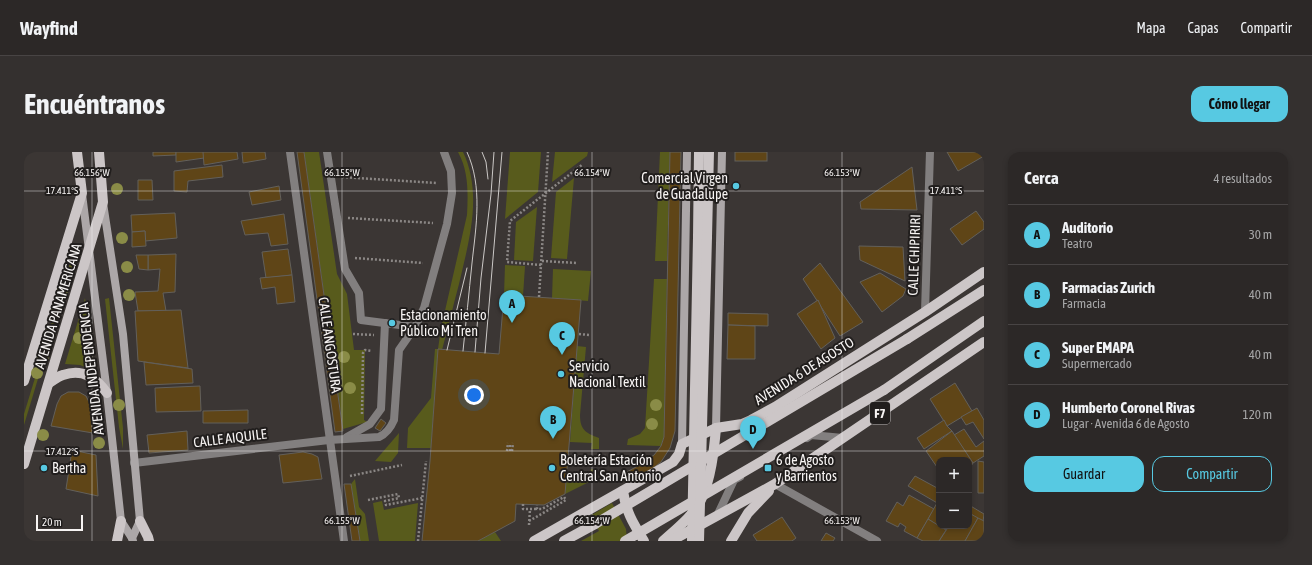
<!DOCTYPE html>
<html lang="es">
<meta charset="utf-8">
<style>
:root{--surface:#2c2827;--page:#34302f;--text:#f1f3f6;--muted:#a6a6a7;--line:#484444;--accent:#57c9e2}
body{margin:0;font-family:"Asap Condensed",sans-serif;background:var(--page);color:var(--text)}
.controls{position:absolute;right:12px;bottom:12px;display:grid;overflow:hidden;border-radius:8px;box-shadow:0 2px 6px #0003}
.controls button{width:36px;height:36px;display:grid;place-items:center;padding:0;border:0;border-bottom:1px solid var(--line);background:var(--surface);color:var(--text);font:20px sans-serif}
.scale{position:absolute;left:12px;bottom:10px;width:47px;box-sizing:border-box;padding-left:4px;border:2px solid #f7f4f3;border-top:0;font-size:11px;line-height:14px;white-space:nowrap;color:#f7f4f3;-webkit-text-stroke:3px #211e1d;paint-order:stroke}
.you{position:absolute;left:450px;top:243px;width:14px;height:14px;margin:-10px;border:3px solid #fff;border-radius:50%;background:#1a73e8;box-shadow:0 0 0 6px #1a73e833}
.badge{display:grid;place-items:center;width:26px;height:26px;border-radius:50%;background:var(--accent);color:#111;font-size:13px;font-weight:700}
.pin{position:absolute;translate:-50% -33px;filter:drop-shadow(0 1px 2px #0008)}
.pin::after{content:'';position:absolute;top:21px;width:14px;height:12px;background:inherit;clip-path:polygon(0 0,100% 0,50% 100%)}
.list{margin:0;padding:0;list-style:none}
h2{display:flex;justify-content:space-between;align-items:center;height:52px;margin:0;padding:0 16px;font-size:17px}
h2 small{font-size:13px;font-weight:400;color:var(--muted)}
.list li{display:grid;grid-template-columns:26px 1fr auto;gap:12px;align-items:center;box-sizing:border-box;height:60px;padding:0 16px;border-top:1px solid var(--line)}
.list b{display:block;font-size:15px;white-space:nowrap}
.list p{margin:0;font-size:13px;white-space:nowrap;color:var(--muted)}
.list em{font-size:13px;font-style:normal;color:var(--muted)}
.actions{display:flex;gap:8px;padding:12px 16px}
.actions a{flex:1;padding:9px 0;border:1px solid var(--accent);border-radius:12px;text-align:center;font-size:14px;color:var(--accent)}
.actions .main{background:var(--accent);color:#111}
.map{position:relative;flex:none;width:960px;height:389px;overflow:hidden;border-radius:12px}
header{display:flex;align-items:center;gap:24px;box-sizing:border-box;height:56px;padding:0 20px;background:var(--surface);border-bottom:1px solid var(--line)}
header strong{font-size:19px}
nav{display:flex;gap:22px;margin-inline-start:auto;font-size:14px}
.intro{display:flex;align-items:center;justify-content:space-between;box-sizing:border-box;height:96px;padding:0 24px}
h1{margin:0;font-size:28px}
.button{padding:10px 18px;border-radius:12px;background:var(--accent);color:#111;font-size:14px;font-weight:700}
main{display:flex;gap:24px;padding:0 24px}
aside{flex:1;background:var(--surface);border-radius:12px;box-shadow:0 2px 6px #0003}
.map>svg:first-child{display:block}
.green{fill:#585b1c}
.building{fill:#5f4517;stroke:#63605b}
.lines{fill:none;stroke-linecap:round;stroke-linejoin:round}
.path{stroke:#8b8785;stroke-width:2.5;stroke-dasharray:2 2;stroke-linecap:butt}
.service{stroke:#827f7f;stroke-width:8}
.minor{stroke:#827f7f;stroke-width:8}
.tertiary{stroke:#827f7f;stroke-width:8}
.secondary{stroke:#aca7a8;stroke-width:8}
.primary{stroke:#ccc6c7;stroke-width:10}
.tram{stroke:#ccc9c7;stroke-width:1}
.primary-bridge{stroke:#ccc6c7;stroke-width:10}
.tree{fill:#8a8c47}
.ticks{fill:none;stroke:#f7f4f3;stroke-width:1;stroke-opacity:0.45}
.poi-dot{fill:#57c9e2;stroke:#211e1d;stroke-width:1.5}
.labels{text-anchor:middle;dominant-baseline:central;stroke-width:4;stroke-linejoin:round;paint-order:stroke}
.shield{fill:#211e1d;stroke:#b7b4b3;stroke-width:1}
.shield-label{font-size:13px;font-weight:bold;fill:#f7f4f3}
.poi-label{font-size:14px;fill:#f7f4f3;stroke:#211e1d;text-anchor:start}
.street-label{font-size:14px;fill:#f7f4f3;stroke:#211e1d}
.ticks-label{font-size:10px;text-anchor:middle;fill:#f7f4f3;stroke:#211e1d;stroke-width:4;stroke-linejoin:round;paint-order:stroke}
</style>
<header>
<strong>Wayfind</strong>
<nav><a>Mapa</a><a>Capas</a><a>Compartir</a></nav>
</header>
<div class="intro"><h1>Encuéntranos</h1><a class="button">Cómo llegar</a></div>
<main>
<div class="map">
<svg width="960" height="389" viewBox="0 0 960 389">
<rect width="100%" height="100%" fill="#3b3634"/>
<g class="green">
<path d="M280,0H295L313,122L323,142L330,198H341L340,268L343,270L319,277Z"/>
<path d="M434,0H439C459,42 445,89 435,132C429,154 424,176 418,198H414L407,296H383L384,276L407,246L411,197H414L417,176L443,63C444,42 445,20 434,0Z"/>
<path d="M486,0H517L514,40L481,67Z"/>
<path d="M531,0H564L563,4L528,30Z"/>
<path d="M636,0H646L643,109H631Z"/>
<path d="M550,26L543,107L527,106L532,40Z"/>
<path d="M513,55L509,109L490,108L492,70Z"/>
<path d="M50,98H53L0,273V262Z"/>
<path d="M481,113L501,114L499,144L480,143Z"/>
<path d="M529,117L567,119L564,149L528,146Z"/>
<path d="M630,127H643L640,285L637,294L603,293L604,287L616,282L621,276Z"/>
<path d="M61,146L70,219L56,213L41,212Z"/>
<path d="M85,146L99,276V297L95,275L81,147Z"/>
<path d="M553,194L562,195L556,263C556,278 562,281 575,286V297H567L568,291L546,290Z"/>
<path d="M375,281L374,301L367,310L351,309Z"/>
<path d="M567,317L572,318L571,327L541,342L543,321L566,322Z"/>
<path d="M331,327L335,355L341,362L345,389H336L327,332Z"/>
<path d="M358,349L360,358L394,351L391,389H355L349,351Z"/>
<path d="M588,351L602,377L603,389H557L575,379L566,364Z"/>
<path d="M471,380L477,389H454Z"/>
</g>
<g class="building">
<path d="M129,0H152V3L129,4Z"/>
<path d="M152,0H180V6L152,10Z"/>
<path d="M179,0H213L214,7L180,13Z"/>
<path d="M218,0H241L242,7L219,11Z"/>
<path d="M273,0H280L319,279L311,280Z"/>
<path d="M646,0H657L651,279L646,296L637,310L628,317L603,329L599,322L612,315L630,303L637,294L640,285Z"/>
<rect x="711" y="0" width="32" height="9"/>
<path d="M923,0H960V4L934,19Z"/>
<path d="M198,13L199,25L164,29L163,40L150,39V19Z"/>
<path d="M888,15L893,58L837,57L836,50Z"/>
<path d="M114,28H128L129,48H114Z"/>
<path d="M255,34L257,48L228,53L225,40Z"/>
<path d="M952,59L960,70V77L938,93L926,77Z"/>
<path d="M151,61L153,86L121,89V79L108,80L107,63Z"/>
<path d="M260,62L264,92L247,94L244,81L221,83L217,69Z"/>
<path d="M121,79L122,94L108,95V80Z"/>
<path d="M835,94L879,95L881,129L836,108Z"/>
<path d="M264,97L268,123L242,126L238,100Z"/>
<path d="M152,102L151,140L139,141L142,159H114L111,140L134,139L136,117L124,118V103Z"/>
<path d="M112,103H124V118L115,117Z"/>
<path d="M796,111L839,170L816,184L779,127Z"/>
<path d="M856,121L882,137L879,144L858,160L836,130Z"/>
<path d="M268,123L271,150L253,152L251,135L238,137L236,126Z"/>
<path d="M480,143L557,148L541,342L520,353L492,352L491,369L454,389H398L406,309L414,197L475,202Z"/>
<path d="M794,148L811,186L797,197L773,162Z"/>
<path d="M157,158L164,216L114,209L111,159Z"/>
<path d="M704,161L744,162V174L704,173Z"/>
<path d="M704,173L731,174V207H703Z"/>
<path d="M120,210L168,217L169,231L122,233Z"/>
<path d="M931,231L948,259L923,274L906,247Z"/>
<path d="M176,234L177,259L132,260L131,236Z"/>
<path d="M44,240H55L62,244L66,252L69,281L27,274L33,252L37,244Z"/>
<path d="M953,256L960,268V287L949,270L942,273L937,265Z"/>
<path d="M224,258V271H179V259Z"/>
<path d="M357,267L362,271L356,279L351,276Z"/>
<path d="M920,268L923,274L928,279L900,297L893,286Z"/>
<path d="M940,277L952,295L960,289V304L949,311L930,283Z"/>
<path d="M163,279L164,298L125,301L123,283Z"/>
<path d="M928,279L949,311L945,317V308H915V318L902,299Z"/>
<path d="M48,298L72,303L74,344L42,337Z"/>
<path d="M279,300L288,302L294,305L298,327L259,331L255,303Z"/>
<path d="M954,309L960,310V341H954Z"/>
<path d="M891,324L915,337V352L884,334Z"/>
<path d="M320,332H327L336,389H328Z"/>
<path d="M885,343L910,357L893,386L880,379L882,375L876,371L874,375L862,369L873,350L879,354Z"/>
<path d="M913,351L915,352V374L904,367Z"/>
<path d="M945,353L960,362L959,370L945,361Z"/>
<path d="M945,361L954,366L941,389H915L925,374H945Z"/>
<path d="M758,365L772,386L768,389H733L729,383Z"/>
<path d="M954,366L960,369V389H941Z"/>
<path d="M904,367L922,378L915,389H899L893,386Z"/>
<path d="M802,381L811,386L809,389H797Z"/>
</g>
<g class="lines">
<g class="path">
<path d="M0,1V0"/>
<path d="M318,25L412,31"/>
<path d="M324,66L409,71"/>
<path d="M331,106L399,111"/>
<path d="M518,109L553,111"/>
<path d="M517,113L483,110L486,69L559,12"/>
<path d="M515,145L524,0"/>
<path d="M329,182L350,183"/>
<path d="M555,182L565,183"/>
<path d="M338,262L339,201L341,198L348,199"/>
<path d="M483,299L484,291"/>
<path d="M486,299V291"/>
<path d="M488,299L489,291"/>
<path d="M544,304L565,306L582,304"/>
<path d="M326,324L378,313"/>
<path d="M344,348L374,342L375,346L361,349L362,353L398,346"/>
<path d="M499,352V357H513"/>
<path d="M505,369L542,348L540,345L518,357H513V353"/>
<path d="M505,373L506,357"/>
<path d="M394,389L402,309"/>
</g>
<g class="service">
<path d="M303,0L321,117L335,141L337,168L391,175"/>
<path d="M323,285L346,272L357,257L361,171"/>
<path d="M783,286L787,283L819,286"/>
<path d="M305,288L355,285C362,282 367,275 370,268L375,198L391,175L400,156L423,72L428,41L427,19L420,0"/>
<path d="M693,364L710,328L716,325"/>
</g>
<g class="minor">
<path d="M266,0L320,389"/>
<path d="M901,160L906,0"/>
<path d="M110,311L305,288"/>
</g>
<path class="tertiary" d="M751,332L853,389"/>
<g class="secondary">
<path d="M58,42L83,241L97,369L108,386L109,389"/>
<path d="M79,51L99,182L116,369L108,386"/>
<path d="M692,276L698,0"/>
<path d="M658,292L663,0"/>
</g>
<g class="primary">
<path d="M674,85L675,0"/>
<path d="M683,85L685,0"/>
<path d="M883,187L960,138"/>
<path d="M0,229L58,41L53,0"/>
<path d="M25,231C29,229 34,224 39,223C59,216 72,226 83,241"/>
<path d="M860,238L960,169"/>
<path d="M0,312L79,50L75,0"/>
<path d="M599,339C602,360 609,371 620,389"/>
<path d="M116,369L124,385L125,389"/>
<path d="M93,389L97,369"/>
<path d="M510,389L649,310L655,302L658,292L692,276L718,272L727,268L751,255L901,160L960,120"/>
<path d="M540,389L571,372"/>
<path d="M639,389C651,378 670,363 677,348C687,327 690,299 692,276"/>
<path d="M647,389L751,332L960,190"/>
<path d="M707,389L724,361L745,339"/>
</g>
<g class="tram">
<path d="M458,0L462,10L464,27"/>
<path d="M423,198L443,116"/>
<path d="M439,199C442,170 445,141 448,111C452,74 459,35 443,0"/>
<path d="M451,200L457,126L467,42L470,0"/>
<path d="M461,201L478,0"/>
</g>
<g class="primary-bridge">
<path d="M571,372L883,187"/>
<path d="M601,389L860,238"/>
<path d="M668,389L674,85"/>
<path d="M675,389L683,85"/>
</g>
</g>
<g class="tree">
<circle cx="93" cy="37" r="6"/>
<circle cx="98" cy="86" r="6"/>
<circle cx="103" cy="115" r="6"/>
<circle cx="39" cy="137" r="6"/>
<circle cx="105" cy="143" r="6"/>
<circle cx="33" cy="157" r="6"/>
<circle cx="26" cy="182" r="6"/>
<circle cx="55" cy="186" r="6"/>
<circle cx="19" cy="205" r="6"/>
<circle cx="320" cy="205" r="6"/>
<circle cx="13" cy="221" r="6"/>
<circle cx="326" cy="236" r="6"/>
<circle cx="95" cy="253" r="6"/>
<circle cx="632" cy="253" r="6"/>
<circle cx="628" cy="272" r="6"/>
<circle cx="19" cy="283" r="6"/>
<circle cx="75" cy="291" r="6"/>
</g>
<path class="ticks" d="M68,0V389M318,0V389M568,0V389M818,0V389M0,39H960M0,299H960"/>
<g class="poi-dot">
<circle cx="712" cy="34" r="4"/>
<circle cx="368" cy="171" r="4"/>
<circle cx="537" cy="222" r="4"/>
<circle cx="20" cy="316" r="4"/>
<circle cx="528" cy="316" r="4"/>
<rect x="740" y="312" width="8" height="8" rx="2"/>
</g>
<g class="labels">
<rect class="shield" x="846" y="250" width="20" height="22" rx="3"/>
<g class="shield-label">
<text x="856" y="261">F7</text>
</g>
<g class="poi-label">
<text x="704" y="26" text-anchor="end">Comercial Virgen<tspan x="704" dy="16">de Guadalupe</tspan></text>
<text x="376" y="163">Estacionamiento<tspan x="376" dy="16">Público Mi Tren</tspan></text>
<text x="545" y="214">Servicio<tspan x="545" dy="16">Nacional Textil</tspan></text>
<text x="536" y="308">Boletería Estación<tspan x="536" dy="16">Central San Antonio</tspan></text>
<text x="752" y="308">6 de Agosto<tspan x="752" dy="16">y Barrientos</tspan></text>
<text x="28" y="316">Bertha</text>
</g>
<g class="street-label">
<text transform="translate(890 103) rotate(-88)">CALLE CHIPIRIRI</text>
<text transform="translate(34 154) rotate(-73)">AVENIDA PANAMERICANA</text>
<text transform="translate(306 193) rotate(82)">CALLE ANGOSTURA</text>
<text transform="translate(67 217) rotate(-97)">AVENIDA INDEPENDENCIA</text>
<text transform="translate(780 219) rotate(-32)">AVENIDA 6 DE AGOSTO</text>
<text transform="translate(206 286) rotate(-7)">CALLE AIQUILE</text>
</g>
</g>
<g class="ticks-label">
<text x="68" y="24">66.156°W</text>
<text x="318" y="24">66.155°W</text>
<text x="568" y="24">66.154°W</text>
<text x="818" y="24">66.153°W</text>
<text x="38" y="42">17.411°S</text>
<text x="922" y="42">17.411°S</text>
<text x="38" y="303">17.412°S</text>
<text x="318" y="372">66.155°W</text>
<text x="568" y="372">66.154°W</text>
<text x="818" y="372">66.153°W</text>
</g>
</svg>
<div class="controls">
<button>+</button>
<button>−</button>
</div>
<div class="scale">20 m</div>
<div class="you"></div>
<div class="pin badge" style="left:488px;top:171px">A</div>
<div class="pin badge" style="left:529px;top:287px">B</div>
<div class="pin badge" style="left:538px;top:203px">C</div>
<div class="pin badge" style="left:729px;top:297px">D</div>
</div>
<aside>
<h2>Cerca<small>4 resultados</small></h2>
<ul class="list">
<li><span class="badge">A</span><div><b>Auditorio</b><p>Teatro</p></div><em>30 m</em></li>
<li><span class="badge">B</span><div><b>Farmacias Zurich</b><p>Farmacia</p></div><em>40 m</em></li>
<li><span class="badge">C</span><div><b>Super EMAPA</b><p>Supermercado</p></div><em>40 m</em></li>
<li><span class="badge">D</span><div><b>Humberto Coronel Rivas</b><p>Lugar · Avenida 6 de Agosto</p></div><em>120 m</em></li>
</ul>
<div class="actions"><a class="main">Guardar</a><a>Compartir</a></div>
</aside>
</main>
